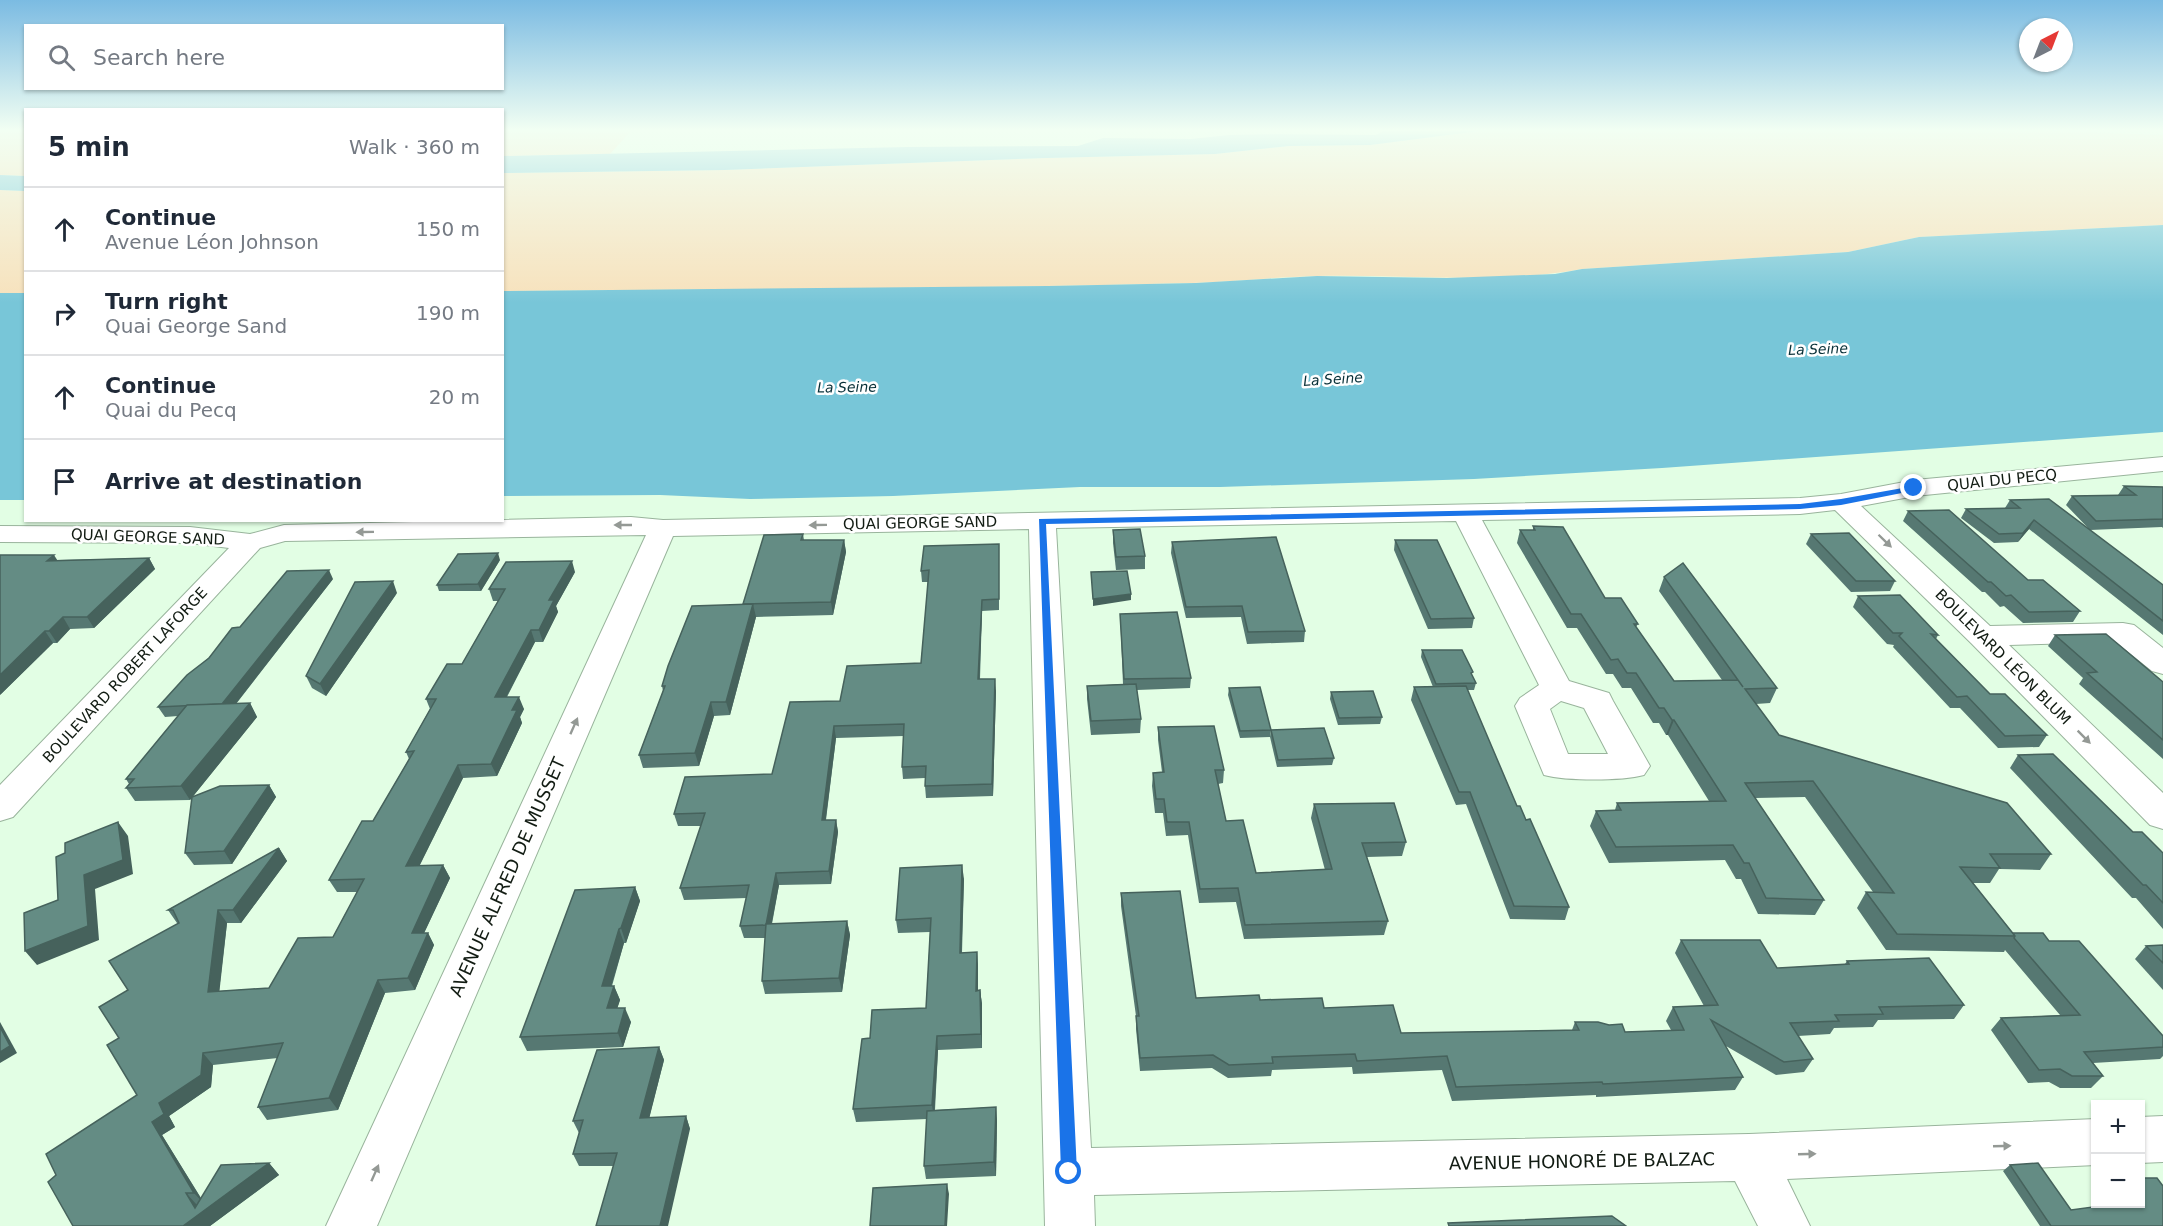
<!DOCTYPE html>
<meta charset="utf-8">
<style>
:root{--surface:#fff;--page:#f6f6f7;--text:#1f2937;--muted:#747a83;--line:#e0e1e3}
body{margin:0;font-family:"DejaVu Sans",sans-serif;background:var(--page);color:var(--text)}
.controls{position:absolute;right:18px;bottom:18px;display:grid;overflow:hidden;border-radius:0px;box-shadow:0 2px 4px #0004}
.controls button{width:54px;height:54px;display:grid;place-items:center;padding:0;border:0;border-bottom:2px solid var(--line);background:var(--surface);color:var(--text);font:30px sans-serif}
.compass{position:absolute;left:2019px;top:18px;width:54px;height:54px;border-radius:50%;background:var(--surface);box-shadow:0 2px 4px #0004;rotate:42deg}
.stop{position:absolute;width:18px;height:18px;margin:-14px;border:4px solid #1a73e8;border-radius:50%;background:#fff}
.stop.end{background:#1a73e8;border-color:#fff;box-shadow:0 2px 6px #0008}
.list{margin:0;padding:0;list-style:none}
h2{display:flex;justify-content:space-between;align-items:center;height:78px;margin:0;padding:0 24px;font-size:26px}
h2 small{font-size:20px;font-weight:400;color:var(--muted)}
.list li{display:grid;grid-template-columns:39px 1fr auto;gap:18px;align-items:center;box-sizing:border-box;height:84px;padding:0 24px;border-top:2px solid var(--line)}
.list b{display:block;font-size:22px;white-space:nowrap}
.list p{margin:0;font-size:20px;white-space:nowrap;color:var(--muted)}
.list em{font-size:20px;font-style:normal;color:var(--muted)}
.icon{flex:none;width:33px;height:33px;fill:none;stroke:currentColor;stroke-width:2;stroke-linecap:round;stroke-linejoin:round}
.map{position:relative;flex:none;width:2163px;height:1226px;overflow:hidden}
.search{position:absolute;background:var(--surface);box-shadow:0 2px 4px #0004;left:24px;top:24px;width:480px;height:66px;display:flex;align-items:center;gap:15px;box-sizing:border-box;padding:0 21px;border-radius:0px;color:var(--muted);font-size:22px}
.panel{position:absolute;background:var(--surface);box-shadow:0 2px 4px #0004;left:24px;top:108px;width:480px;height:414px;border-radius:0px}
.map>svg:first-child{display:block}
.green{fill:#f7e1bb}
.water{fill:#78c6d8}
.lines{fill:none;stroke-linecap:round;stroke-linejoin:round}
.minor-casing{stroke:#99b49c;stroke-width:2}
.minor{fill:#fff;fill-rule:evenodd}
.wall{fill:#567872}
.shaded-wall{fill:#46625c}
.building{fill:#648c84;stroke:#46625c;stroke-width:1.5}
.oneway{fill:#949995}
.route{fill:#1a73e8}
.labels{text-anchor:middle;dominant-baseline:central;stroke-width:5;stroke-linejoin:round;paint-order:stroke}
.far-water-label{font-size:14px;font-style:italic;fill:#083038;stroke:#fff}
.street-label{font-size:15px;fill:#121c13;stroke:#fff}
.near-street-label{font-size:18px;fill:#121c13;stroke:#fff}
</style>
<div class="map">
<svg width="2163" height="1226" viewBox="0 0 2163 1226">
<rect width="100%" height="100%" fill="#e2fee4"/>
<g class="green">
<path d="M0,131H25V176L0,175Z"/>
<path d="M503,131H631L610,154L503,156Z"/>
<path d="M1478,131H2059L2163,135V225L1919,237L1848,252L1582,269C1495,285 1404,274 1316,276C1275,277 1233,282 1192,283C962,289 732,289 503,291V173L725,170L1046,158L1215,154L1289,146L1370,145Z"/>
<path d="M0,190L25,191V293H0Z"/>
</g>
<g class="water">
<path d="M1383,131H1479L1370,145L1289,146L1215,154L1046,158L725,170L502,173L503,156L908,147L1078,146L1103,138L1191,139L1229,135L1276,134L1376,135Z"/>
<path d="M0,175L25,176V191L0,190Z"/>
<path d="M2163,225V432L1662,468L1474,479L1220,487H1080L893,496L750,499L660,495L503,496V291L1048,286L1196,283L1317,276L1447,278L1555,274L1582,269L1848,252L1919,237Z"/>
<rect x="0" y="293" width="25" height="207"/>
</g>
<g class="lines">
<g class="minor-casing">
<g id="minor">
<path d="M2163,457V471L1915,496L1861,506L1990,626L2123,623L2134,625L2163,648V674L2152,671L2116,642L2009,645L2163,793V829L2150,825L1971,643L1835,510L1800,514L1482,520L1569,681L1609,693L1613,701L1650,766L1644,775C1622,781 1566,781 1544,775L1515,706L1520,698L1539,685L1456,521L1056,528L1091,1148L1749,1134L2096,1119V1165L1787,1179L1810,1226H1758L1735,1181L1094,1195L1095,1226H1045L1029,529L673,536L377,1226H326L646,535L285,541L260,548L13,817L0,821V785L229,548L190,543L0,542V526L190,527L250,534L284,525L631,517L663,520L1800,498L1841,494L1915,480ZM1561,701L1584,708L1608,754H1568L1550,709Z"/>
<path d="M2163,1116V1162L2140,1163V1117Z"/>
</g>
</g>
<use href="#minor" class="minor"/>
</g>
<g class="wall">
<path d="M2124,486L2163,487V528L2162,527L2090,530L2066,505L2072,496L2118,495Z"/>
<path d="M2010,500L2163,585V635L2029,529L2018,542L1994,543L1961,518L1966,509L2005,508Z"/>
<path d="M1908,511L2080,611L2073,622L2023,623L2004,606L2000,607L1985,592H1982L1903,521Z"/>
<path d="M1533,526L1605,598L1638,624L1636,627L1674,681L1722,680L1659,591L1664,577L1777,688L1770,703L1756,704L1779,735L2051,854L2040,870L1999,869L1990,883H1973L2013,933L2049,941L2163,1036V1056L2160,1059L2093,1063L2103,1076L2091,1088H2060L2049,1082L2028,1083L1991,1030L2001,1018L2060,1015L2005,950L2004,952L1886,950L1857,908L1866,892H1873L1805,797L1755,798L1824,900L1815,915L1758,914L1741,879H1736L1725,860L1609,863L1590,826L1596,811L1615,810L1617,803L1709,801L1668,735H1666L1659,723H1653L1631,688H1622L1613,674H1606L1577,628H1567L1517,543L1520,530H1533Z"/>
<path d="M1113,530L1145,556V569L1116,570L1113,543Z"/>
<path d="M803,534L804,540H844L846,552L833,615L756,617L730,715L714,716L699,766L643,768L639,755L663,691L662,686L743,604Z"/>
<path d="M1811,534L1895,581L1890,591L1851,592L1806,544Z"/>
<path d="M1395,540L1474,618L1472,628L1428,629L1394,550Z"/>
<path d="M1172,542L1305,631L1304,642L1247,644L1241,617L1186,618L1171,553Z"/>
<path d="M999,544V610L982,611L980,679L996,691L993,796L926,798L925,786V778L903,779L902,767L904,736L836,738L826,820H836L838,832L831,884L779,885L772,924L847,921L850,935L842,992L765,994L762,981L765,938H744L740,926L747,898L684,900L680,888L701,826H678L674,814L772,774L840,701L921,663L928,582H922L921,571Z"/>
<path d="M149,558L155,569L94,628L70,629L57,643H53L0,695L57,560Z"/>
<path d="M500,560L481,591H439L437,585Z"/>
<path d="M575,572L556,606L558,612L543,642H535L507,697L524,709L520,717L522,723L497,776L463,778L419,866L443,865L450,878L424,933H428L434,945L415,990L385,993L338,1110L267,1120L258,1107L278,1058L213,1065L211,1087L169,1116L175,1127L162,1135L201,1198L269,1163L279,1175L210,1226L56,1175L137,1095L119,1038L128,990L179,923H177L168,910L279,848L287,861L241,923H227L219,991L269,988L333,937L357,892H337L329,880L373,821L409,759L406,752L430,709L426,699L462,664L498,601H493L489,589Z"/>
<path d="M333,579L236,704L250,703L257,717L190,800L135,801L126,788L129,784L126,779L178,716L165,717L158,707L240,627Z"/>
<path d="M397,593L326,696L312,688L306,676Z"/>
<path d="M1858,596L1938,635L1936,639L1990,694L2047,735L2039,747L1998,748L1960,708H1950L1893,647L1894,645L1887,644L1853,607Z"/>
<path d="M1120,614L1191,678L1190,688L1137,690L1141,719L1140,733L1091,735L1087,699V686L1123,684Z"/>
<path d="M2055,635L2163,682V759L2079,684L2083,678L2048,646Z"/>
<path d="M1422,650L1472,676L1476,683L1474,690H1467L1517,806L1526,820L1569,907L1565,920L1510,919L1466,804L1456,805L1411,700L1414,687H1433L1421,657Z"/>
<path d="M1229,688L1271,730L1270,737L1240,738L1228,695Z"/>
<path d="M1331,692L1382,717L1380,724L1338,725L1330,699Z"/>
<path d="M1158,727L1224,770L1223,783L1218,784L1226,821L1256,873L1325,870L1311,818L1314,804L1406,842L1402,856L1367,857L1388,921L1384,935L1244,939L1236,902L1199,903L1188,835L1166,836L1163,813H1155L1152,786L1153,773L1162,772L1158,740Z"/>
<path d="M1271,730L1334,758L1332,765L1277,767L1270,737Z"/>
<path d="M2018,755L2163,853V929L2136,898H2132L2010,768Z"/>
<path d="M269,785L276,797L232,864L194,865L185,853Z"/>
<path d="M964,879L962,953L977,952L978,966V990H980L982,1004V1048L938,1050L935,1110L996,1107L997,1121L996,1176L926,1179L924,1166L927,1119L856,1122L853,1109L870,1038L926,1008L930,932L898,933L896,920Z"/>
<path d="M635,887L640,901L626,943H624L612,986H614L620,1000L617,1008L631,1022L623,1047L527,1051L520,1037Z"/>
<path d="M1121,893L1196,998L1260,1000L1324,1008L1401,1033L1572,1030L1575,1022L1625,1032L1671,1030L1666,1021L1673,1007L1704,1006L1675,953L1681,940L1777,968L1845,964L1847,961L1964,1005L1954,1019L1878,1020L1873,1027L1834,1028L1830,1034L1798,1036L1813,1059L1804,1072L1776,1075L1726,1046L1743,1077L1735,1090L1596,1097V1095L1452,1101L1442,1070L1353,1074L1352,1067L1272,1070L1271,1076L1228,1078L1212,1068L1140,1071L1136,1029V1016L1121,906Z"/>
<path d="M2163,945V990L2135,959L2146,946Z"/>
<path d="M659,1047L664,1060L649,1118L686,1116L690,1129L613,1166H579L573,1154L579,1133L573,1121Z"/>
<path d="M2010,1165L2071,1210L2116,1204L2115,1203H2140L2163,1226H2040L2003,1171Z"/>
</g>
<g class="shaded-wall">
<path d="M2034,520L2029,529L2018,542L2023,533Z"/>
<path d="M844,540L846,552L833,615L831,602Z"/>
<path d="M498,553L500,560L481,591L478,584Z"/>
<path d="M54,555L61,566L47,561Z"/>
<path d="M149,558L155,569L94,628L87,617Z"/>
<path d="M572,561L575,572L556,606L558,612L543,642L539,630L549,600Z"/>
<path d="M329,570L333,579L227,715L221,705Z"/>
<path d="M393,581L397,593L326,696L320,684Z"/>
<path d="M1131,594V600L1093,606V599Z"/>
<path d="M982,600V611L979,691L978,679Z"/>
<path d="M753,604L756,617L730,715L726,702Z"/>
<path d="M63,617L70,629L57,643L49,631Z"/>
<path d="M531,630L535,642L500,709L495,697Z"/>
<path d="M45,631L53,643L0,695V675Z"/>
<path d="M995,679L996,691L993,796L992,784Z"/>
<path d="M519,697L524,709L520,717L522,723L497,776L491,764L512,710Z"/>
<path d="M711,702L714,716L699,766L695,753Z"/>
<path d="M250,703L257,717L190,800L181,786Z"/>
<path d="M1672,720H1674L1668,735H1666Z"/>
<path d="M834,726L836,738L824,833L822,820Z"/>
<path d="M458,765L463,778L413,879L406,866Z"/>
<path d="M269,785L276,797L232,864L224,851Z"/>
<path d="M836,820L838,832L831,884L829,871Z"/>
<path d="M118,822L128,836L133,874L95,889L99,940L37,965L25,951L84,875Z"/>
<path d="M279,848L287,861L241,923L233,910Z"/>
<path d="M443,865L450,878L418,946L412,933Z"/>
<path d="M962,865L964,879L961,967L960,953Z"/>
<path d="M776,873L779,885L769,937L766,925Z"/>
<path d="M635,887L640,901L626,943L621,928Z"/>
<path d="M218,910L227,923L218,1004L208,992Z"/>
<path d="M847,921L850,935L842,992L839,978Z"/>
<path d="M619,929L624,943L607,1000L602,986Z"/>
<path d="M428,933L434,945L415,990L408,978Z"/>
<path d="M977,952L978,966V1004L976,991Z"/>
<path d="M378,980L385,993L338,1110L329,1098Z"/>
<path d="M614,986L620,1000L613,1022L607,1008Z"/>
<path d="M980,990L982,1004V1048L981,1034Z"/>
<path d="M625,1008L631,1022L623,1047L618,1033Z"/>
<path d="M0,1022L17,1053L0,1063Z"/>
<path d="M937,1036L938,1050L934,1118L932,1105Z"/>
<path d="M659,1047L664,1060L646,1131L640,1118Z"/>
<path d="M203,1053L213,1065L211,1087L169,1116L175,1127L162,1135L205,1205L194,1193L152,1122L159,1103Z"/>
<path d="M996,1107L997,1121L996,1176L994,1162Z"/>
<path d="M686,1116L690,1129L668,1226H660Z"/>
<path d="M269,1163L279,1175L210,1226H183L195,1208L186,1193L197,1205Z"/>
<path d="M947,1184L949,1194L947,1226H945Z"/>
</g>
<g class="building">
<path d="M2124,486L2163,487V519L2096,521L2072,496L2136,495Z"/>
<path d="M2049,499L2163,585V621L2034,520L2023,533L1999,534L1966,509L2020,508L2010,500Z"/>
<path d="M1949,510L2028,580H2043L2080,611L2029,612L2011,595L2006,596L1991,582H1988L1908,511Z"/>
<path d="M1533,526L1563,527L1605,598H1621L1638,624H1634L1674,681L1738,680L1743,687L1664,577L1683,563L1777,688L1745,689L1779,735L2007,803L2051,854H1990L2000,868L1960,867L2015,936L1897,934L1866,892L1894,893L1813,781L1745,783L1824,900L1766,898L1749,863H1744L1733,845L1616,847L1596,811L1621,810L1617,803L1726,801L1674,720H1672L1664,708H1659L1636,673H1627L1618,659L1611,660L1581,614H1571L1520,530H1535Z"/>
<path d="M1140,529L1145,556L1116,557L1113,530Z"/>
<path d="M1849,533L1895,581H1856L1811,534Z"/>
<path d="M803,534L801,540H844L831,602L743,604L764,535Z"/>
<path d="M1276,537L1305,631L1248,632L1242,606L1186,607L1172,542Z"/>
<path d="M1395,540H1437L1474,618L1431,619Z"/>
<path d="M999,544V599L982,600L978,679H995L992,784L925,786L926,766L902,767L904,724L834,726L822,820H836L829,871L776,873L766,925L740,926L749,885L680,888L705,813L674,814L685,777L772,774L790,702L840,701L847,666L921,663L929,570L921,571L924,546Z"/>
<path d="M498,553L478,584L437,585L458,554Z"/>
<path d="M0,555H54L47,561L149,558L87,617H63L49,631H45L0,675Z"/>
<path d="M572,561L549,600H554L539,630H531L495,697H519L512,710H517L491,764L458,765L406,866L443,865L412,933H428L408,978L378,980L329,1098L258,1107L283,1043L203,1053L201,1075L159,1103L164,1114L152,1122L194,1193H186L195,1208L221,1165L269,1163L183,1226H73L48,1182L56,1175L46,1154L137,1095L107,1045L119,1038L99,1007L128,990L109,961L179,923L173,910H168L279,848L233,910H218L208,992L269,988L298,938L333,937L364,879L329,880L362,821H373L414,751L406,752L436,699H426L447,664H462L505,589H489L506,562Z"/>
<path d="M329,570L222,704L158,707L187,675L209,658L232,628L240,627L287,571Z"/>
<path d="M1127,571L1131,594L1093,599L1091,572Z"/>
<path d="M393,581L320,684L306,676L355,582Z"/>
<path d="M1900,595L1938,635L1931,634L1990,694H2005L2047,735L2005,736L1967,696L1957,697L1899,636L1902,633H1893L1858,596Z"/>
<path d="M753,604L726,702H711L695,753L639,755L665,686H662L668,666L692,606Z"/>
<path d="M1177,612L1191,678L1124,679L1120,614Z"/>
<path d="M2106,634L2163,682V740L2087,673L2097,672L2055,635Z"/>
<path d="M1422,650H1462L1473,672L1471,673L1476,683L1436,684Z"/>
<path d="M1136,684L1141,719L1091,721L1087,686Z"/>
<path d="M1466,686L1517,806H1520L1526,820L1530,819L1569,907L1514,906L1470,792H1459L1414,687Z"/>
<path d="M1260,687L1271,730L1240,731L1229,688Z"/>
<path d="M1373,691L1382,717L1339,718L1331,692Z"/>
<path d="M250,703L181,786L126,788L134,779H126L187,705Z"/>
<path d="M1214,726L1224,770H1215L1226,821L1243,820L1256,873L1332,869L1314,804L1394,803L1406,842L1362,843L1388,921L1245,925L1238,888L1200,889L1189,822H1167L1164,799H1156L1153,773L1164,772L1158,727Z"/>
<path d="M1324,728L1334,758L1278,760L1271,730Z"/>
<path d="M2053,754L2133,832H2142L2163,853V903L2146,885H2143L2018,755Z"/>
<path d="M269,785L224,851L185,853L192,797L220,786Z"/>
<path d="M118,822L123,860L84,875L88,926L25,951L24,913L58,900L56,857L65,853V843Z"/>
<path d="M962,865L960,953L977,952L976,991L980,990L981,1034L937,1036L932,1105L853,1109L862,1039L870,1038L872,1010L926,1008L931,918L896,920L900,868Z"/>
<path d="M635,887L621,928L619,929L602,986H614L607,1008H625L618,1033L520,1037L575,890Z"/>
<path d="M1180,891L1196,998L1259,995L1260,1000L1322,998L1324,1008L1393,1005L1401,1033L1579,1030L1575,1022H1598L1609,1025L1622,1024L1625,1032L1684,1030L1673,1007L1718,1005L1681,940H1760L1777,968L1849,964L1847,961L1929,958L1964,1005L1879,1007L1883,1014L1835,1015L1839,1021L1790,1023L1813,1059L1784,1062L1711,1020L1743,1077L1603,1084L1602,1082L1456,1087L1447,1056L1357,1061L1355,1054L1272,1057L1273,1063L1229,1065L1213,1055L1140,1058L1136,1016H1139L1121,893Z"/>
<path d="M847,921L839,978L762,981L766,924Z"/>
<path d="M2013,933H2043L2049,941H2079L2163,1036V1047L2084,1052L2103,1076H2072L2060,1069L2039,1070L2001,1018L2080,1015L2014,938L2015,936Z"/>
<path d="M2163,945V963L2146,946Z"/>
<path d="M0,1027L10,1046L0,1052Z"/>
<path d="M659,1047L640,1118L686,1116L660,1226H596L617,1153L573,1154L583,1120L573,1121L597,1050Z"/>
<path d="M996,1107L994,1162L924,1166L927,1111Z"/>
<path d="M2038,1163L2071,1210L2123,1203H2140V1178H2157L2163,1186V1226H2051L2010,1165Z"/>
<path d="M947,1184L945,1226H870L873,1188Z"/>
<path d="M1612,1216L1626,1226H1449L1448,1223Z"/>
</g>
<defs><path id="oneway-solid" d="M-6-.8H1V-3.2L6.5 0L1 3.2V.8H-6Z" transform="scale(1.5)"/></defs>
<g class="oneway">
<use href="#oneway-solid" transform="translate(623 525) rotate(180)"/>
<use href="#oneway-solid" transform="translate(818 525) rotate(179)"/>
<use href="#oneway-solid" transform="translate(365 532) rotate(179)"/>
<use href="#oneway-solid" transform="translate(1885 541) rotate(44)"/>
<use href="#oneway-solid" transform="translate(574 726) rotate(-66)"/>
<use href="#oneway-solid" transform="translate(2084 737) rotate(45)"/>
<use href="#oneway-solid" transform="translate(2002 1146) rotate(-2)"/>
<use href="#oneway-solid" transform="translate(1807 1154) rotate(-2)"/>
<use href="#oneway-solid" transform="translate(375 1173) rotate(-66)"/>
</g>
<linearGradient id="sky" x2="0" y2="1"><stop stop-color="#7bbbe2"/><stop offset="0.43" stop-color="#f2fff3"/><stop offset="1" stop-color="#f2fff3" stop-opacity="0"/></linearGradient>
<rect width="2163" height="303" fill="url(#sky)"/>
<path class="route" d="M1914,486L1919,488L1917,490L1841,505L1800,509L1046,524L1077,1172L1075,1178L1069,1180L1063,1178L1061,1172L1039,519L1800,504L1841,499Z"/>
<g class="labels">
<g class="far-water-label">
<text transform="translate(1818 349) rotate(-2)">La Seine</text>
<text transform="translate(1333 379) rotate(-4)">La Seine</text>
<text transform="translate(847 387) rotate(-1)">La Seine</text>
</g>
<g class="street-label">
<text transform="translate(2002 480) rotate(-6)">QUAI DU PECQ</text>
<text transform="translate(920 523) rotate(-1)">QUAI GEORGE SAND</text>
<text transform="translate(148 537) rotate(2)">QUAI GEORGE SAND</text>
<text transform="translate(2003 657) rotate(45)">BOULEVARD LÉON BLUM</text>
<text transform="translate(125 675) rotate(-47)">BOULEVARD ROBERT LAFORGE</text>
</g>
<g class="near-street-label">
<text transform="translate(507 877) rotate(-66)">AVENUE ALFRED DE MUSSET</text>
<text transform="translate(1582 1161) rotate(-1)">AVENUE HONORÉ DE BALZAC</text>
</g>
</g>
</svg>
<div class="controls">
<button>+</button>
<button>−</button>
</div>
<svg class="compass" viewBox="-18 -18 36 36"><path d="M0-13l5 13h-10z" fill="#e53935"/><path d="M0 13l5-13h-10z" fill="#747a83"/></svg>
<div class="stop" style="left:1069px;top:1172px"></div>
<div class="stop end" style="left:1914px;top:488px"></div>
<div class="search"><svg class="icon" aria-label="search" viewBox="0 0 24 24"><circle cx="10" cy="10" r="6"/><path d="M15 15l6 6"/></svg>Search here</div>
<section class="panel">
<h2>5 min<small>Walk · 360 m</small></h2>
<ul class="list">
<li><svg class="icon" aria-label="ahead" viewBox="0 0 24 24"><path d="M12 20V5M6 11l6-6 6 6"/></svg><div><b>Continue</b><p>Avenue Léon Johnson</p></div><em>150 m</em></li>
<li><svg class="icon" aria-label="right" viewBox="0 0 24 24"><path d="M7 20v-9h11M14 6l5 5-5 5"/></svg><div><b>Turn right</b><p>Quai George Sand</p></div><em>190 m</em></li>
<li><svg class="icon" aria-label="ahead" viewBox="0 0 24 24"><path d="M12 20V5M6 11l6-6 6 6"/></svg><div><b>Continue</b><p>Quai du Pecq</p></div><em>20 m</em></li>
<li><svg class="icon" aria-label="arrive" viewBox="0 0 24 24"><path d="M6 21V4h12l-3 4 3 4H6"/></svg><div><b>Arrive at destination</b></div></li>
</ul>
</section>
</div>
